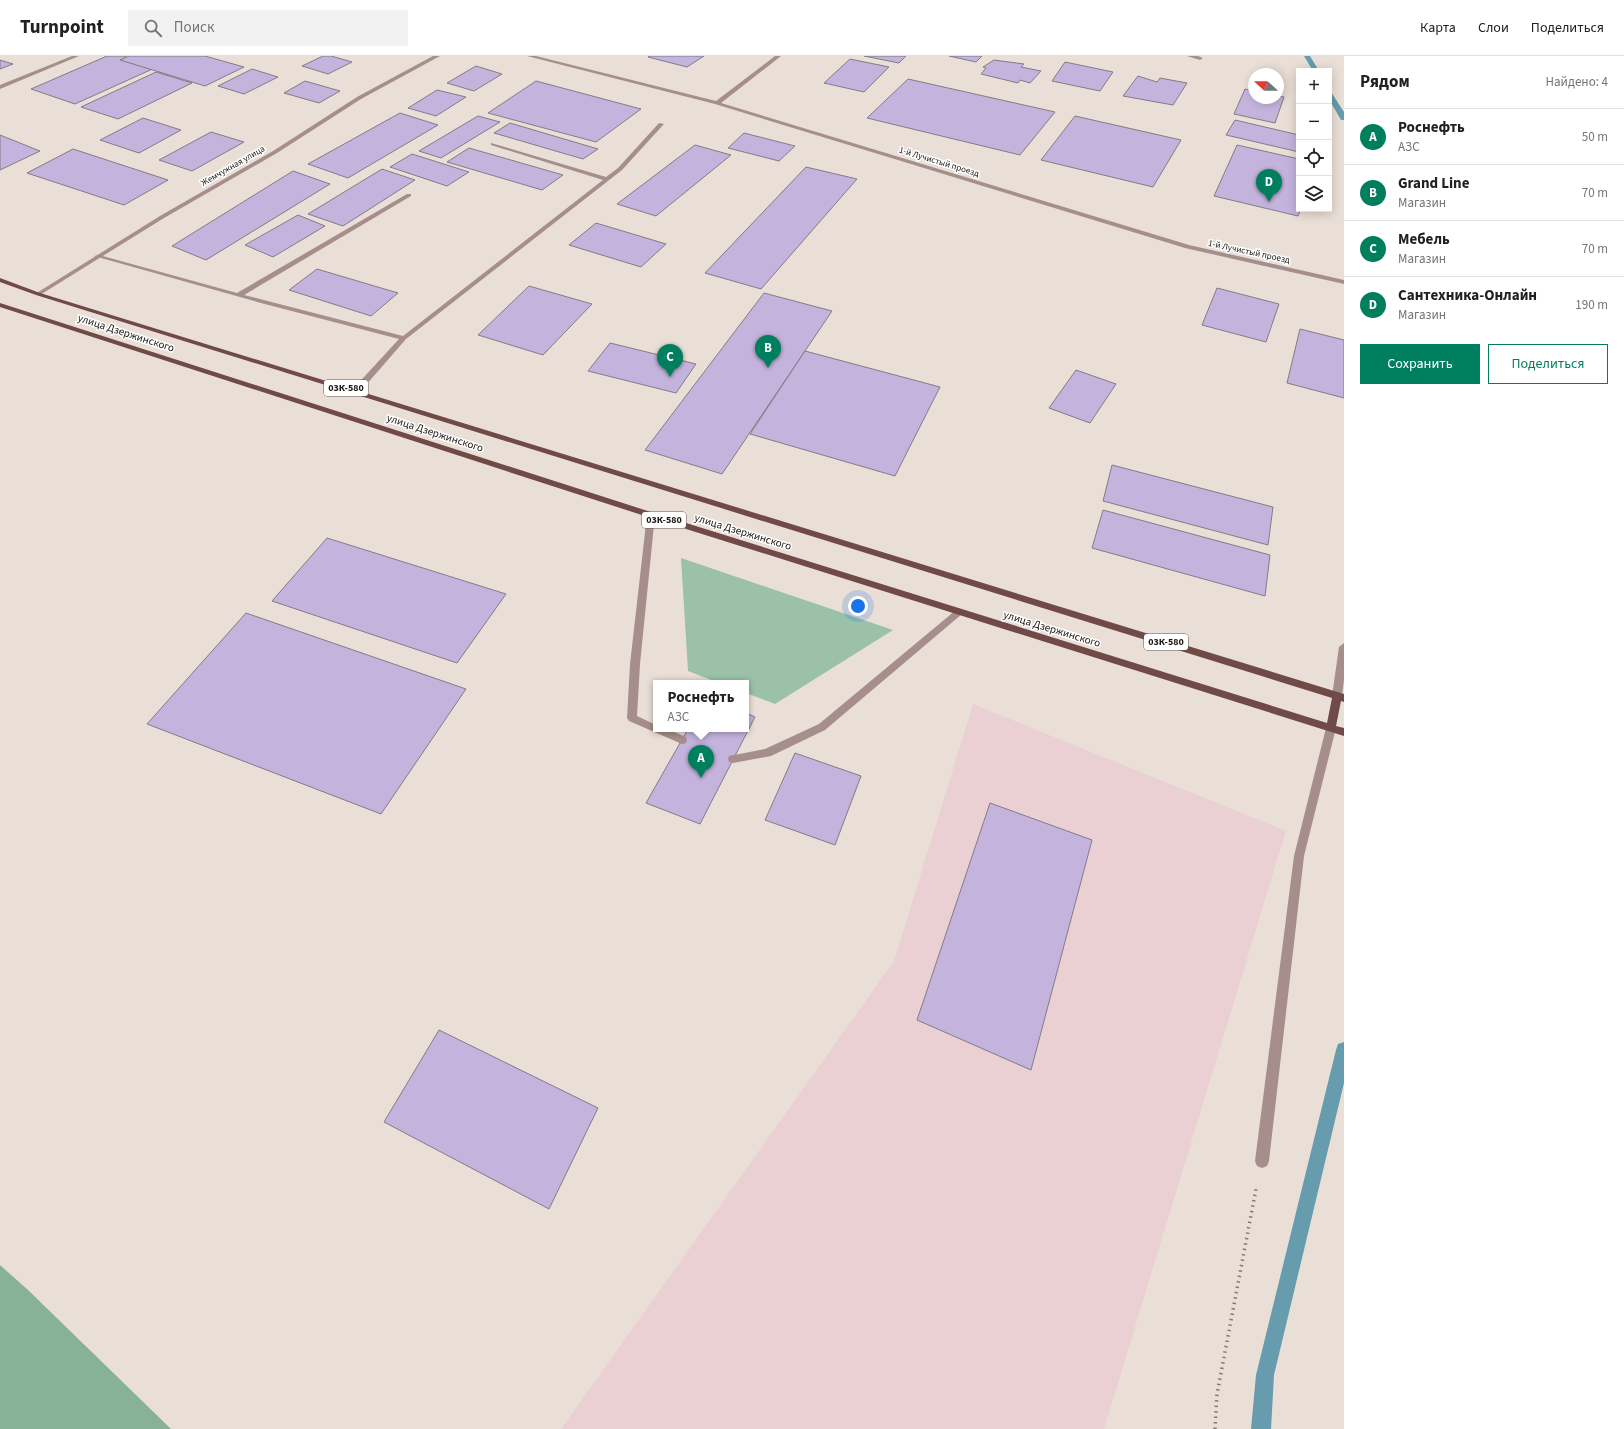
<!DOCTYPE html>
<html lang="ru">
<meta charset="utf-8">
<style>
:root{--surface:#fff;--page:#f2f2f2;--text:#202124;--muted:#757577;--line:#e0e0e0;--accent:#007f5f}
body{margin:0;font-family:"Source Sans 3",sans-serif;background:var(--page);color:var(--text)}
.controls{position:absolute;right:12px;top:12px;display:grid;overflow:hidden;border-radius:0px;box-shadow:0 2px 10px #0003}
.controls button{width:36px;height:36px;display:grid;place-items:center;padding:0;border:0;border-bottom:1px solid var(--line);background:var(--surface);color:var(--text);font:20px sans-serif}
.compass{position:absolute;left:1248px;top:12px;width:36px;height:36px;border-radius:50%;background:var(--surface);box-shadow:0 2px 10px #0003;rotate:291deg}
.you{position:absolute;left:858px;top:550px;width:14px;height:14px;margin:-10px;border:3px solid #fff;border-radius:50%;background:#1a73e8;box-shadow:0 0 0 6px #1a73e833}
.badge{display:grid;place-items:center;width:26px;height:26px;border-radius:50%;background:var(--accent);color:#fff;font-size:13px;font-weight:700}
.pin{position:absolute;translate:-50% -33px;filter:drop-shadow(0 1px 2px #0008)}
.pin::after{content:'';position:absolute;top:21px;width:14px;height:12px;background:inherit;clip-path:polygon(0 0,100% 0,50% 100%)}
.popup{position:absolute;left:653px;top:624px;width:96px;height:52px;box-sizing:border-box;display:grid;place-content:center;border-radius:0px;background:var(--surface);filter:drop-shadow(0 1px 3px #0005);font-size:13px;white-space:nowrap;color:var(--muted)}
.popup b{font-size:15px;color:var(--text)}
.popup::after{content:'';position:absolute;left:50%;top:100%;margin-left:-8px;border:8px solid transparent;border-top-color:var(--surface)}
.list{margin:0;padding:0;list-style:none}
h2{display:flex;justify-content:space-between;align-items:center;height:52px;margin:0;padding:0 16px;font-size:17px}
h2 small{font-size:13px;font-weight:400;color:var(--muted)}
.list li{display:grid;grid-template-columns:26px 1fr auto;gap:12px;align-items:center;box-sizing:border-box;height:56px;padding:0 16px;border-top:1px solid var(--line)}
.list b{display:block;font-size:15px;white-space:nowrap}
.list p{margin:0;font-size:13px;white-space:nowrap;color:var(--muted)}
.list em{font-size:13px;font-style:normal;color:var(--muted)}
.actions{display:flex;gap:8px;padding:12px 16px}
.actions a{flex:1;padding:9px 0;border:1px solid var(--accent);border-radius:0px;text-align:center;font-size:14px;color:var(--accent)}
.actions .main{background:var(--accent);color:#fff}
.icon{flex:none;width:22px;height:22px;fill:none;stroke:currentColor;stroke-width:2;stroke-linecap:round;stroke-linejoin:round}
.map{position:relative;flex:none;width:1344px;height:1373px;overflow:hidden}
header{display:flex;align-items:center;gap:24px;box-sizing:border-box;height:56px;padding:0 20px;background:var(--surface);border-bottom:1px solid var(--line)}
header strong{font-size:19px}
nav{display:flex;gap:22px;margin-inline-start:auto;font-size:14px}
.search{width:280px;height:36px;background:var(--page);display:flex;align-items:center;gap:10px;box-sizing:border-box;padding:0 14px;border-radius:0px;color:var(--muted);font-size:15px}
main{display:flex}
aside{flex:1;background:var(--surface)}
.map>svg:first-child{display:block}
.industrial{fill:#ead0d2}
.green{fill:#9bc1a8}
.forest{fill:#87b296}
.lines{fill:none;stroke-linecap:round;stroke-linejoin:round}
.stream{fill:#669cad;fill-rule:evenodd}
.building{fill:#c4b3dd;stroke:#807c86}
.path{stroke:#827b75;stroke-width:3.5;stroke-dasharray:1.5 4;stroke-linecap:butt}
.lane{fill:#a58e8b;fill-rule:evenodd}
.street{fill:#a58e8b;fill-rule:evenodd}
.primary{fill:#704a46;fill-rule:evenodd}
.labels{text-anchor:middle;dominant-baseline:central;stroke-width:3;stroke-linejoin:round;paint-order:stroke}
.far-street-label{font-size:9px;fill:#1b1714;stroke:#fff}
.shield{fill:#fff;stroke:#5f5d5a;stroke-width:1}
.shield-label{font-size:10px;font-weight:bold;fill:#1b1714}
.street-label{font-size:11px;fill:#1b1714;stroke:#fff}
</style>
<header>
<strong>Turnpoint</strong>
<div class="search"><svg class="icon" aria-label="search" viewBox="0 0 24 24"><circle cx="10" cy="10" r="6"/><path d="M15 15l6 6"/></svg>Поиск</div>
<nav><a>Карта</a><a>Слои</a><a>Поделиться</a></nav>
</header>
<main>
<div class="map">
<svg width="1344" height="1373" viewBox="0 0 1344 1373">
<rect width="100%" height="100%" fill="#eadfd6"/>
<path class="industrial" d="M973,648L1286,775L1104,1373H561L894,905Z"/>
<path class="green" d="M681,502L893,574L775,648L746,637V627H719L688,615Z"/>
<path class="forest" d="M0,1209L28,1234L171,1373H0Z"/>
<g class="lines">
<g class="stream">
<path d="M1304,0H1310L1319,15H1313Z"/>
<path d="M1329,35L1331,36L1344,56V64H1341L1329,43Z"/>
<path d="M1344,986V1027L1274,1319L1271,1373H1251L1256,1319L1336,994L1338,988Z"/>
</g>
</g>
<g class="building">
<path d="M107,0H123L157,11L75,48L31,33Z"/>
<path d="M129,0H205L244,11L205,30L120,4Z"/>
<path d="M323,0H331L352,6L328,18L302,10Z"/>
<path d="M650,0H704L687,11L648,1Z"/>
<path d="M864,0H906L899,7Z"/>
<path d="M949,0H982L976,6Z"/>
<path d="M850,3L889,11L864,36L824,27Z"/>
<path d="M0,4L13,8L0,13Z"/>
<path d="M994,4L1024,8L1021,11L1041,15L1030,27L1020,24L1018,27L981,18L986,12L983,11Z"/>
<path d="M1065,6L1113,16L1100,35L1052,25Z"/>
<path d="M476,10L502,18L474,35L447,27Z"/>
<path d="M252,13L278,21L244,38L218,30Z"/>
<path d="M156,16L192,27L118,63L81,51Z"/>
<path d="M1138,20L1157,26L1160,22L1187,27L1173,49L1123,40Z"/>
<path d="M908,23L1055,56L1020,99L867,62Z"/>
<path d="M305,25L340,35L319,47L284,37Z"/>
<path d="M536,25L641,53L596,86L488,57Z"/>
<path d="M1245,33L1254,35V42H1278V40L1284,41L1275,67L1234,58Z"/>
<path d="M437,34L466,41L436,60L408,52Z"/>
<path d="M400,57L438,69L348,122L308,108Z"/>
<path d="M478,60L500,66L441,102L419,95Z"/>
<path d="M1075,60L1181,84L1153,131L1041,104Z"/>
<path d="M143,62L181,74L139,97L100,84Z"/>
<path d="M1235,64L1299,79V96L1226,79Z"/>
<path d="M510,67L598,93L583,103L494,77Z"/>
<path d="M211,76L244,86L192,115L159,104Z"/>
<path d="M744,77L795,90L779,105L728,92Z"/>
<path d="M0,79L40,95L0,114Z"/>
<path d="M695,89L731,99L656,160L617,148Z"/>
<path d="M1237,89L1299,103V153H1301L1298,160L1214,140Z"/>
<path d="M469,92L563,119L542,134L447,106Z"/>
<path d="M73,93L168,124L124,149L27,117Z"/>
<path d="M412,98L469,116L447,130L390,111Z"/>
<path d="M806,111L857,123L761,233L705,217Z"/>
<path d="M382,113L415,124L343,170L308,158Z"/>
<path d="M293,115L330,128L206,204L172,190Z"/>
<path d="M298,159L325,170L273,201L245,189Z"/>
<path d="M596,167L666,188L641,211L569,189Z"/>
<path d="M317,213L398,237L371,260L289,234Z"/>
<path d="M529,230L592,248L543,299L478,279Z"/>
<path d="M1217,232L1279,248L1266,286L1202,269Z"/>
<path d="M764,237L832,255L722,418L645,394Z"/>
<path d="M1300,273L1344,284V342L1287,327Z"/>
<path d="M610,287L696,308L676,337L588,315Z"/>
<path d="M805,295L940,331L895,420L750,378Z"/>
<path d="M1076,314L1116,328L1090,367L1049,352Z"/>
<path d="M1112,409L1273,451L1268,489L1103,445Z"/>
<path d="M1103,454L1270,499L1265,540L1092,492Z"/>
<path d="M327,482L506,538L457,607L272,545Z"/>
<path d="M246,557L466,633L381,758L147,668Z"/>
<path d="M746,657L755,661L700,768L646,747L688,673H746Z"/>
<path d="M795,697L861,720L835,789L765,764Z"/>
<path d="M990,747L1092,784L1031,1014L917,964Z"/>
<path d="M439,974L598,1052L549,1153L384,1066Z"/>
</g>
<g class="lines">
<path class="path" d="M1215,1373L1217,1338L1256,1133"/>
<g class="lane">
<path d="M659,67L664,68L622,114L406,283L359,337H353V333L399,283L261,247L94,200L99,199L237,237L407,138H411V140L244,239L403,280L603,124L491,89V87L606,121L618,112Z"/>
<path d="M651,456L655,459L640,608L637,660L656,669V673H667L686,681L687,684L686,687L682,688L629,665L627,662L630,608L647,459Z"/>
<path d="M959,553L964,556L962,558L825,674L771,700L733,707L729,706L728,703L729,700L765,693L819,668L956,554Z"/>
<path d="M1331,668L1334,669L1336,672L1304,800L1269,1105L1267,1110L1262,1112L1257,1110L1255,1105L1294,800L1326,672L1328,669Z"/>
</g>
<g class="street">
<path d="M72,0H79L0,33V29Z"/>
<path d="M433,0H440L361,43L277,97L164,162L40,239L35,238L160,160L273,95L357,41Z"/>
<path d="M527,0H536L716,45L775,0H781L721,47L1189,189L1344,224V228L1185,192L715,48Z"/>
<path d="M1187,0H1198L1203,2L1200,4Z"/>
<path d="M1344,587V624L1342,640L1337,644L1332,640L1339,591Z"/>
</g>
<path class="primary" d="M0,222L40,237L1344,638V646L1341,645L1336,670L1344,672V680L648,461L0,251V247L654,457L1327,667L1332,642L36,239L0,226Z"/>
</g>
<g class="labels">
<g class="far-street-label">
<text transform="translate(939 106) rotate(17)">1-й Лучистый проезд</text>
<text transform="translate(233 110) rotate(-30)">Жемчужная улица</text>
<text transform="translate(1249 196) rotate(12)">1-й Лучистый проезд</text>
</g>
<g class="shield">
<rect x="324" y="324" width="44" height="16" rx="3"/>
<rect x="642" y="456" width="44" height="16" rx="3"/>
<rect x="1144" y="578" width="44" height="16" rx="3"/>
</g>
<g class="shield-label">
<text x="346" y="332">03К-580</text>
<text x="664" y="464">03К-580</text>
<text x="1166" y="586">03К-580</text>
</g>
<g class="street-label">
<text transform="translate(126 277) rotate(18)">улица Дзержинского</text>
<text transform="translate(435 377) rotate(18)">улица Дзержинского</text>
<text transform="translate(743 476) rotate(17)">улица Дзержинского</text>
<text transform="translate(1052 573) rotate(17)">улица Дзержинского</text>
</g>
</g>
</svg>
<div class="controls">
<button>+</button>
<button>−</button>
<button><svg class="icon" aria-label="locate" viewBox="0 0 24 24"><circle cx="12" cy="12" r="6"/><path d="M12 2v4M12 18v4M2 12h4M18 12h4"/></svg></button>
<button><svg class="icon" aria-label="layers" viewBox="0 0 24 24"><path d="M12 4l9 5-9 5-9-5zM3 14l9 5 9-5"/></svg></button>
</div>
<svg class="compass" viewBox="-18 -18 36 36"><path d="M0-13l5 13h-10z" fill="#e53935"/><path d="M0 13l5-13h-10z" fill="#757577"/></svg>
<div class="you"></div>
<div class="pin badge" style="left:701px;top:722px">A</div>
<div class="popup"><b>Роснефть</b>АЗС</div>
<div class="pin badge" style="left:768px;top:312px">B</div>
<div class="pin badge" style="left:670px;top:321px">C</div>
<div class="pin badge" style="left:1269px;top:146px">D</div>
</div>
<aside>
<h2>Рядом<small>Найдено: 4</small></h2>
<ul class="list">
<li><span class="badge">A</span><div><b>Роснефть</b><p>АЗС</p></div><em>50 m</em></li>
<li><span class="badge">B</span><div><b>Grand Line</b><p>Магазин</p></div><em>70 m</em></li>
<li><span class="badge">C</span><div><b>Мебель</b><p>Магазин</p></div><em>70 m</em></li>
<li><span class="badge">D</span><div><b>Сантехника-Онлайн</b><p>Магазин</p></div><em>190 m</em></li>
</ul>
<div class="actions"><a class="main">Сохранить</a><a>Поделиться</a></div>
</aside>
</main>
